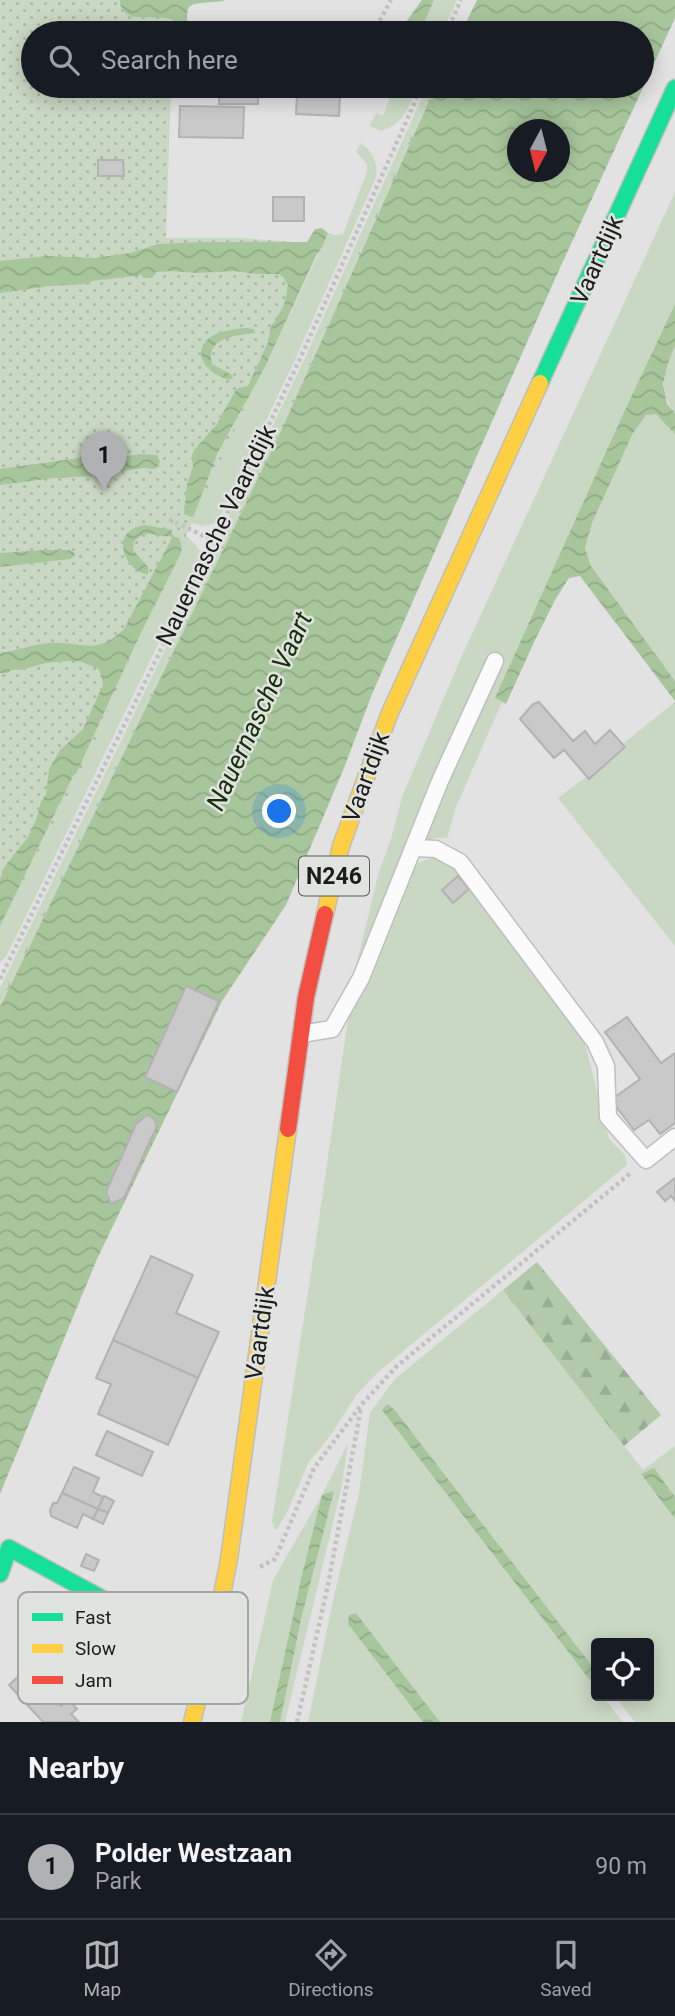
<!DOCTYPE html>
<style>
:root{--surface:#171b24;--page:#20242c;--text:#f1f3f6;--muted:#9ea1a6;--line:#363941;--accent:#b0b1b2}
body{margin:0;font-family:Roboto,sans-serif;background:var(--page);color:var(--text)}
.controls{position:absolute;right:21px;bottom:21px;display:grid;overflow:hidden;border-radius:7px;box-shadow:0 4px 18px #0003}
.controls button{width:63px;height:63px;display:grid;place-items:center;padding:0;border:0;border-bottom:2px solid var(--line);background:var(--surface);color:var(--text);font:35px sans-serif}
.compass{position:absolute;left:507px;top:119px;width:63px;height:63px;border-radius:50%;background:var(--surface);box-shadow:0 4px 18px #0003;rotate:187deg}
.you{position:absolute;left:280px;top:812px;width:24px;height:24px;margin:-18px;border:5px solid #fff;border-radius:50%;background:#1a73e8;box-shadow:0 0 0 10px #1a73e833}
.badge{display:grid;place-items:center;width:46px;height:46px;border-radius:50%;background:var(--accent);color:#111;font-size:23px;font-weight:700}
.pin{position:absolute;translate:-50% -58px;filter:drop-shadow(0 2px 4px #0008)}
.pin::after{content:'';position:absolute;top:37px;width:24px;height:21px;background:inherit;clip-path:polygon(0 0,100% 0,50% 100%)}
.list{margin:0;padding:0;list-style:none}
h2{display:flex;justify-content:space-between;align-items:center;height:91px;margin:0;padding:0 28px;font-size:30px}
h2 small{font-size:23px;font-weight:400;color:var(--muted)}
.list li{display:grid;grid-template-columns:46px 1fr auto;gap:21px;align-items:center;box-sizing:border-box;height:105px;padding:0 28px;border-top:2px solid var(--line)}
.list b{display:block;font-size:26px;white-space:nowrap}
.list p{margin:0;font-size:23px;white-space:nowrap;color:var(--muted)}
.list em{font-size:23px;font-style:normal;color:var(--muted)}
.icon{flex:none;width:38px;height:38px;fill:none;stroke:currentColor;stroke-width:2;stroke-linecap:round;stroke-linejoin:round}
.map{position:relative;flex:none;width:675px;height:1722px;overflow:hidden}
.search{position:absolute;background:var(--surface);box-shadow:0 4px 18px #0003;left:21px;right:21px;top:21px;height:77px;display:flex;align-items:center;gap:18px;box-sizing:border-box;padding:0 24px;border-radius:38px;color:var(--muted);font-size:26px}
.sheet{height:196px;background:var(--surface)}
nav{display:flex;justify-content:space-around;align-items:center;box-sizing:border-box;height:98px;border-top:2px solid var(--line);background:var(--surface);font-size:19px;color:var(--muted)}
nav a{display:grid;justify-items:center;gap:4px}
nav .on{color:var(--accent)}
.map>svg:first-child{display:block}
.green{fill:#c9d8c3}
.forest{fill:url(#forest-firs)}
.wetland{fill:url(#wetland-marsh)}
.park{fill:url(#park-dots)}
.water{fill:url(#water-waves);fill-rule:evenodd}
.building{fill:#c8c9c8;stroke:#b2b2b2;stroke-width:2}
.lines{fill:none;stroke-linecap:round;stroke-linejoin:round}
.lane-casing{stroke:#bebfbe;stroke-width:19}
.fast-casing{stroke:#bebfbe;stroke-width:19}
.slow-casing{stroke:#bebfbe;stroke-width:19}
.jam-casing{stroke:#bebfbe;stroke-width:19}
.path{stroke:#c2c2c2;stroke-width:4.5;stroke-dasharray:3.5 3.5;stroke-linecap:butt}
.lane{stroke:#fafbfa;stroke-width:16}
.fast{stroke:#16e098;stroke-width:16}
.slow{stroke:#ffcf43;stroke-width:16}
.jam{stroke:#f24e42;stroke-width:16}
.labels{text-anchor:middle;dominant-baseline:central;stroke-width:5;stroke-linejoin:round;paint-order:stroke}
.shield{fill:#e1e3e0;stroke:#565856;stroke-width:2}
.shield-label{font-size:23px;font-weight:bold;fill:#1b1c1b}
.street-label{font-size:24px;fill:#1b1c1b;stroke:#e1e3e0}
.water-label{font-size:26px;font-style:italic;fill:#153208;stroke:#e1e3e0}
.key{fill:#e1e3e0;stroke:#a6a7a5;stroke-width:2}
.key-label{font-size:19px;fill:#1b1c1b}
</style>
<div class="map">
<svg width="675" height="1722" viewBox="0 0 675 1722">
<defs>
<pattern id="forest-firs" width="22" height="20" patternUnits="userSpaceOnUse" patternTransform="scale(1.75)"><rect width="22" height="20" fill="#b2caa9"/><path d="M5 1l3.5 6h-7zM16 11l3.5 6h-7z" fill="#98ad91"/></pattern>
<pattern id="wetland-marsh" width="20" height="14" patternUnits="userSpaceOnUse" patternTransform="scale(1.75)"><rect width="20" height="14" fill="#c9d8c3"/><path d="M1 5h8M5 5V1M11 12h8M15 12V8" fill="none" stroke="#acb9a7"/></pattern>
<pattern id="park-dots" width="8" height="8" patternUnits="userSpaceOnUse" patternTransform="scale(1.75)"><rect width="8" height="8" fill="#c9d8c3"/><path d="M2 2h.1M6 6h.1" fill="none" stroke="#acb9a7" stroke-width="1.8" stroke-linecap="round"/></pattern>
<pattern id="water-waves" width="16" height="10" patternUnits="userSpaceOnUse" patternTransform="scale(1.75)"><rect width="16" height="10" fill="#a8c69c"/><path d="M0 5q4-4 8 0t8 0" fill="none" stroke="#90aa86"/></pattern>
</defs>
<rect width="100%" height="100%" fill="#e1e2e1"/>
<g class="green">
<path d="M434,0H457L442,33H416L423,25Z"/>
<path d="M394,86H418C407,108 407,122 381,131L369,126L377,112V114L383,116Z"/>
<path d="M427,86H434L279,430L0,1002V988L121,741L305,358Z"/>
<path d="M361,143C373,152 381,167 374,182L293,364L217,523L203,526L187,522L182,532L195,544L202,554L6,957L0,962V926L74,774L76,773L182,547L180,538L182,532C169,530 156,525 144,525C131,526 118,540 123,553C126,560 135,567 141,574L153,575C141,598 126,640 97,645C83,648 68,644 54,643C35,643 18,651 0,653V567L70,559L75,555L69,550L0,553V485L54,478L95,476L142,468L155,469L160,462L157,455L141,454L117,458H79L0,469V306L148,282C161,282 173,276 186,275C199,273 266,280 274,287L273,295L265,301L258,314L254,329C240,328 223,330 211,337C187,352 211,375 229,380L228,390L224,404L210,423L193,440L188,450L185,474L182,483L177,488L174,509L181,516L191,517L194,515L218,452L265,367L328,233L335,235L343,234L367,172V164L356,152Z"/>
<path d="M675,192V304L624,412L496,699L502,702L456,807L447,838C428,836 413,845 400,859L354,975L378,875L391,839L402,797L460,660Z"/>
<path d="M675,346V413C657,391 664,370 675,346Z"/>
<path d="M656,413L675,434V681L591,566L585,550L592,523L633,433L646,414Z"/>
<path d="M675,702V946L558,798L620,751L625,742Z"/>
<path d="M433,857L445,859L455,867L582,1032L609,1139L625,1155L627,1165L377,1373L356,1395L331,1435L309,1462L286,1514L276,1531L272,1521L315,1247L348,1019L366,989L410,876L418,863Z"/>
<path d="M503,1290L643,1470L675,1446V1497L654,1469L641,1474L675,1519V1722H635L615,1696H649V1643H596V1671L394,1409L387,1405L383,1410L596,1688V1696H602L623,1722H440L356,1613L348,1624L423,1722H308L334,1596L359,1493L370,1413L395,1379Z"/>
<path d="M348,1443L342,1485L285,1722H241L273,1580L322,1495Z"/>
</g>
<path class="forest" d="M537,1262L661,1415L624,1446L503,1290Z"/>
<path class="wetland" d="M434,86H436L281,431L0,1007V1002L279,430Z"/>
<path class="park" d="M0,0H174L173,33H33V86H171L166,238H242L320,244L143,629L90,752L0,926Z"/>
<g class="water">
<path d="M120,0H225C216,4 191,0 188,9C186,16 188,26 188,33H175C183,0 120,35 120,0Z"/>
<path d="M422,0H434L423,25L416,33H403L406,22Z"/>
<path d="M477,0H675V18L554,281L372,694L344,768L286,905L222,1001L97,1259L0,1494V1007L281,431L436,86H642V33H461ZM518,130H560V172H518Z"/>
<path d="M322,228L328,233L322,247L316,256L265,367L218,452L194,515L191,517L184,514L187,484L193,467L192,455L195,449L217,424L235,391L239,388L248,386L269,340L270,329L284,305L288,285L283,277L278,274H256L234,271L198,273L171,271L156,272L152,278H143L142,275L92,281L88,284L50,286L0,293V261L46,256L95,258L130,253L158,244L201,242H307L315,229Z"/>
<path d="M675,304V346L668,363L663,384L667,404L675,413V434L656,414L646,415L633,433L592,523L585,549L591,566L675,681V701L580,576L569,578L555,600L536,638L506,704L495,698L624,412Z"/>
<path d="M247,328L254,329L255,333C235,336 205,337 212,364L232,375L233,379C217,381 191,359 205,342C214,331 234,329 247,328Z"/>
<path d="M141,454L157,455L160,462L155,469L142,468L95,476L54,478L0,485V469L79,458H117Z"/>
<path d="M145,525L172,530L171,536C155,538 149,527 134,541L133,550L148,567V574C128,574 105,531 145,525Z"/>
<path d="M173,536L179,538L182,547L181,553L136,643L76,774H74L0,926V879L5,866L28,837L36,820L41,802L46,794L49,769L60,750L83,729L103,685L101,674L97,668L79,661H66L46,663L20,670H11L7,673H0V653C17,651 33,644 50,643C83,641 96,657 124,629Z"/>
<path d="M45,550H69L74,553L75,556L70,559L0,567V553Z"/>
<path d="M387,1404L394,1409L596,1671V1688L382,1410Z"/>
<path d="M654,1468L675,1497V1519L641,1474Z"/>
<path d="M334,1491L301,1619L280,1722H270L302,1575L322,1495Z"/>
<path d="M356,1613L440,1722H423L348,1624L349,1615Z"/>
</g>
<g class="building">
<path d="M272,27L316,29V33H272Z"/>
<rect x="219" y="86" width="39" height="18"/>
<path d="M297,94L340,96L339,116L296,114Z"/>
<path d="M180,106L244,107L243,138L179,137Z"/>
<path d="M98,160H123L124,176H98Z"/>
<rect x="273" y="197" width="31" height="24"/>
<path d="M539,702L573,741L585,731L595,744L610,730L625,747L589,779L564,750L554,758L520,719L533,704Z"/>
<path d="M458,876L469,889L453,903L442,890Z"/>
<path d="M186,986L219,1001L177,1092L145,1077Z"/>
<path d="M627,1017L661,1063L675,1053V1123L660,1134L649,1120L634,1130L611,1100L640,1079L605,1032Z"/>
<path d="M147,1115L154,1119L157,1126L124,1198L111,1204L106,1192L136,1124Z"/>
<path d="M675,1178V1201L671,1196L665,1201L657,1192Z"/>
<path d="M151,1256L193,1275L176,1313L219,1332L198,1378L113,1340Z"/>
<path d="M113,1340L198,1378L168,1445L98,1414L111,1384L96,1378Z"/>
<path d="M107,1431L153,1452L142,1476L96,1455Z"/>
<path d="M74,1467L99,1478L93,1492L103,1497L98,1509L62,1493Z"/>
<path d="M62,1493L98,1509L93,1519L83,1514L77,1528L51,1516L50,1510L53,1503H57Z"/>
<path d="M104,1496L114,1501L108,1513L98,1509Z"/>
<path d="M98,1509L108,1513L103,1524L93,1519Z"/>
<path d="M86,1554L99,1560L94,1571L81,1566Z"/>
<path d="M34,1662L47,1677L40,1683L61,1706L69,1700L77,1709L71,1714L79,1722H43L9,1685Z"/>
</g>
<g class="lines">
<g class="lane-casing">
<g id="lane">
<path d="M414,848L436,849L460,862L595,1042L606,1066L608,1117L646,1160L675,1137"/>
<path d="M301,1034L332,1029L361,978L440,781L495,661"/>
</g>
</g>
<g class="fast-casing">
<g id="fast">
<path d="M540,383L675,88"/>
<path d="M0,1574L9,1548L140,1619L214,1643"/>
</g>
</g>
<g class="slow-casing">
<g id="slow">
<path d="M325,914L341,846L389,715L540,383"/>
<path d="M192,1722L213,1641L229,1559L288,1129"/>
</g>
</g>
<g class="jam-casing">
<path id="jam" d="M288,1129L306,997L325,914"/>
</g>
<g class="path">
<path d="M373,33L391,0"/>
<path d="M446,33L461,0"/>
<path d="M169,519L214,541"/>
<path d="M0,979L214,541L299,361L422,86"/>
<path d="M260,1567L275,1559L314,1468L362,1404L397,1366L632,1172"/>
<path d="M297,1722L328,1585L361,1408"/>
</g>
<use href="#lane" class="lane"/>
<use href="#fast" class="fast"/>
<use href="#slow" class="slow"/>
<use href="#jam" class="jam"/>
</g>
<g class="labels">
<rect class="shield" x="299" y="856.5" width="70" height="39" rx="5"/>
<g class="shield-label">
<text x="334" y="876">N246</text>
</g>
<g class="street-label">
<text transform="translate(597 260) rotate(-66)">Vaartdijk</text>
<text transform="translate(216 535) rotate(-64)">Nauernasche Vaartdijk</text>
<text transform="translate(366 777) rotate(-70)">Vaartdijk</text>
<text transform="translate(260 1333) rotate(-82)">Vaartdijk</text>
</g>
<g class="water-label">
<text transform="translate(259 711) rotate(-65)">Nauernasche Vaart</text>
</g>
</g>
<rect x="18" y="1592" width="230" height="112" rx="10" class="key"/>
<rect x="32" y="1613" width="31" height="8" fill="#16e098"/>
<rect x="32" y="1644" width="31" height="9" fill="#ffcf43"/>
<rect x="32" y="1676" width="31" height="8" fill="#f24e42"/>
<g class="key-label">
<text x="75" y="1624">Fast</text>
<text x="75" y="1655">Slow</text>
<text x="75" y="1687">Jam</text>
</g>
</svg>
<div class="controls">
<button><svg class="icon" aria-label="locate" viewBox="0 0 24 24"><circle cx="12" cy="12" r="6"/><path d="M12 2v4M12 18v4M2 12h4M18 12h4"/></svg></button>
</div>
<svg class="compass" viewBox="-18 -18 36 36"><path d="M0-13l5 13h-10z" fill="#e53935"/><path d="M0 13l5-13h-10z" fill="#9ea1a6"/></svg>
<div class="you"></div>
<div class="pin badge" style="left:104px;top:490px">1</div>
<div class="search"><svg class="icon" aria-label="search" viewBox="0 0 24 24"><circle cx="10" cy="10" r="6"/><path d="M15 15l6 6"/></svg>Search here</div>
</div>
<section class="sheet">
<h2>Nearby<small></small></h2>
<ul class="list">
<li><span class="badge">1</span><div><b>Polder Westzaan</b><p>Park</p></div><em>90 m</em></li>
</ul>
</section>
<nav>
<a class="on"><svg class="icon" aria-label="map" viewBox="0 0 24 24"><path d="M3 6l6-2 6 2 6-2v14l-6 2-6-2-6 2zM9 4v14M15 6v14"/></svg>Map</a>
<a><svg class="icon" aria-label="directions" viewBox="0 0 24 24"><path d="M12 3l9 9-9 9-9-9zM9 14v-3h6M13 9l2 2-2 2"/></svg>Directions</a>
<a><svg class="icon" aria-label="saved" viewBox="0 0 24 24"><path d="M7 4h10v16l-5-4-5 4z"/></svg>Saved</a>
</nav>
